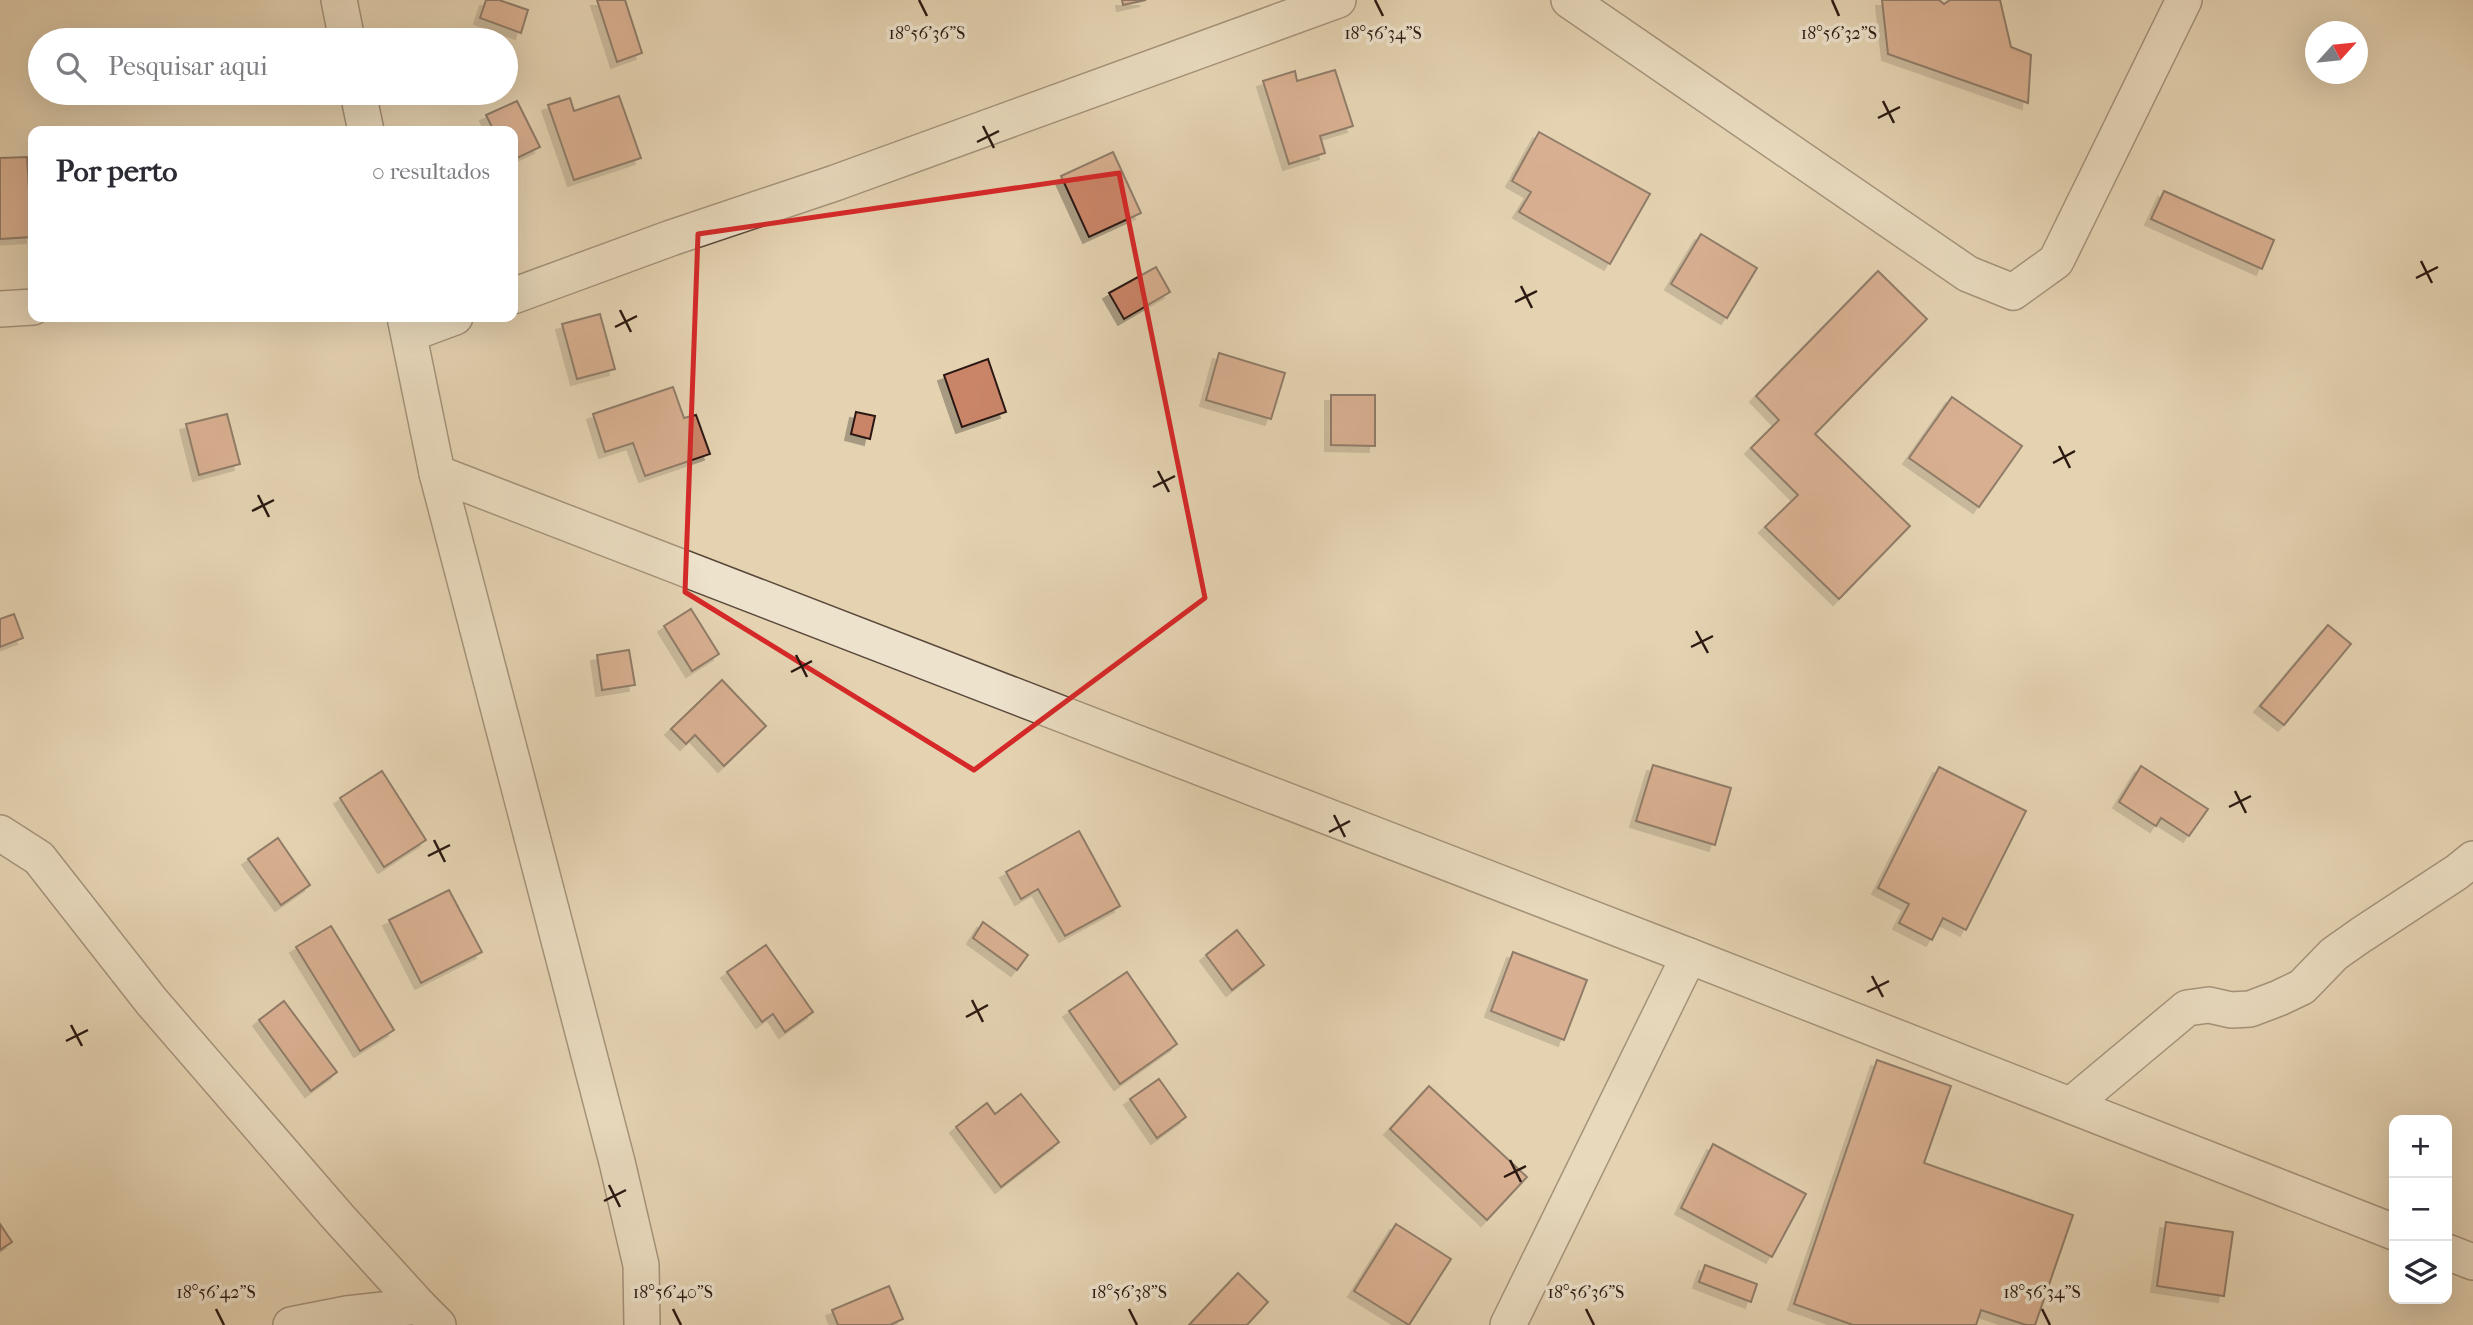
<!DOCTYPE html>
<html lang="pt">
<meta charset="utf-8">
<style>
:root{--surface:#fff;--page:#f7f7f7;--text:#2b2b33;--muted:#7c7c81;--line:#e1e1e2}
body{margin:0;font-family:"IM FELL French Canon",serif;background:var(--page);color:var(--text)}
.controls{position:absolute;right:21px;bottom:21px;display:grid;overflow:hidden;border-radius:14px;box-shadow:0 7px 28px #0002}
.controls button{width:63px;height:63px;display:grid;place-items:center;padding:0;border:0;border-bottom:2px solid var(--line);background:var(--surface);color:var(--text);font:35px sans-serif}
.compass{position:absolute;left:2305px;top:21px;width:63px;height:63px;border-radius:50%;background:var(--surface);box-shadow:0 7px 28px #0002;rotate:63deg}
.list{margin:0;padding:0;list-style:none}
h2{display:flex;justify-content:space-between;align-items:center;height:91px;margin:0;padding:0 28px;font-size:30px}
h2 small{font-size:23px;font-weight:400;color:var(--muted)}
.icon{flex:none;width:38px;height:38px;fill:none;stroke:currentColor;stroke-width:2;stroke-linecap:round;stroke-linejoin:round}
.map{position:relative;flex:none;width:2473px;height:1325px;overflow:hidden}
.search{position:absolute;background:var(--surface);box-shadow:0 7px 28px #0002;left:28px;top:28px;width:490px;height:77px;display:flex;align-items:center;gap:18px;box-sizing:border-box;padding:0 24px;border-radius:38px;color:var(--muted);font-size:26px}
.panel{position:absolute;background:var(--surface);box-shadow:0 7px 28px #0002;left:28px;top:126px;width:490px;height:196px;border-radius:14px}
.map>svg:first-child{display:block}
.building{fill:#ca8568;stroke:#2b1912;stroke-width:2;filter:url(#shadow)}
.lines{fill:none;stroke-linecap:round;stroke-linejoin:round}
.street-casing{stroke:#59473a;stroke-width:38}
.street{stroke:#ede2cc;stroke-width:35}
.marked{fill:none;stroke:#d62828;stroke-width:5;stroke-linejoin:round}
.ticks{fill:none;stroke:#2b1912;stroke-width:2.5}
.ticks-label{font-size:18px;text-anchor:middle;fill:#2b1912;stroke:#ede2cc;stroke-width:7;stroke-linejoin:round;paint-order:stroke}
</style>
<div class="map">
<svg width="2473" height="1325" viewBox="0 0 2473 1325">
<defs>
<filter id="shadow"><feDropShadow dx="-6" dy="6" stdDeviation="0" flood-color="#0004"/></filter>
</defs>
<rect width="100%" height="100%" fill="#e4d2b1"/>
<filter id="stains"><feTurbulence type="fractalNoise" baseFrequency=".00286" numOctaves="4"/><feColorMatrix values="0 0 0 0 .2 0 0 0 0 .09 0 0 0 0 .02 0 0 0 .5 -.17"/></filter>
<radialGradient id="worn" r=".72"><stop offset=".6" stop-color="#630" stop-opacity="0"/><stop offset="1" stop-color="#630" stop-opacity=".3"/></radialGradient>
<g class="building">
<path d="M486,0H499L528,10L521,33L480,18Z"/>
<path d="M597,0H625L642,53L617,62Z"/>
<path d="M1122,0H1146L1123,5Z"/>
<path d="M1882,0H1939L1944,4L1950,0H2000L2011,47L2031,55L2028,103L1888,54Z"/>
<path d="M1335,70L1353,126L1320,136L1325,153L1289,164L1263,81L1295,71L1297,81Z"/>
<path d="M619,96L641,158L574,180L548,105L570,98L574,111Z"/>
<path d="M517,101L540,147L513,160V131H494L486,115Z"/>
<path d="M1539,132L1650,194L1610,264L1519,212L1531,192L1512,181Z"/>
<path d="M1113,152L1141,213L1089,237L1061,176Z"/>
<path d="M27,157L32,237L0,239V158Z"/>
<path d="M2164,191L2274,240L2262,269L2151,219Z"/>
<path d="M1701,234L1757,268L1727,318L1671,284Z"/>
<path d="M1156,267L1170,292L1124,319L1109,293Z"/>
<path d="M1878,271L1927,319L1815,434L1910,526L1839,599L1765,527L1798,495L1751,448L1779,420L1756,396Z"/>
<path d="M600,314L615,369L577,379L562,324Z"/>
<path d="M1219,353L1285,373L1271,419L1206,400Z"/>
<path d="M988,359L1006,412L962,427L944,375Z"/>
<path d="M673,387L684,418L696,415L710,454L645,476L633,443L605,452L593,414Z"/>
<path d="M1331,395H1375V446L1331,445Z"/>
<path d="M1952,397L2022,446L1979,507L1909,458Z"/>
<path d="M856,412L875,416L870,439L851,434Z"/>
<path d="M227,414L240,464L199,475L186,424Z"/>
<path d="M691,609L719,654L692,671L664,626Z"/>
<path d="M14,614L23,638L0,647V619Z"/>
<path d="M2328,625L2351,644L2284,725L2260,706Z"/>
<path d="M629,650L635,685L602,690L597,655Z"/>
<path d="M722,680L766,726L724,766L695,735L686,744L671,729Z"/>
<path d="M1653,765L1731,788L1715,845L1636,821Z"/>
<path d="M2141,766L2208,809L2189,836L2161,818L2156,826L2119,802Z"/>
<path d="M1939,767L2026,811L1966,930L1943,918L1932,940L1899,923L1909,904L1878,888Z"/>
<path d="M382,771L426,840L384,867L340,798Z"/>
<path d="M1079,831L1120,906L1065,936L1038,889L1021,899L1006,872Z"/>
<path d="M278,838L310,885L281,905L248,859Z"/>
<path d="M449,890L482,952L421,983L389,920Z"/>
<path d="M983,922L1028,955L1017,970L973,938Z"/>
<path d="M331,926L394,1030L360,1051L296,947Z"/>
<path d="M1237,930L1264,965L1232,990L1206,955Z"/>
<path d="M766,945L813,1012L785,1032L773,1014L762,1022L727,972Z"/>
<path d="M1513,952L1587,980L1564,1040L1491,1011Z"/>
<path d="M1127,972L1177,1044L1120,1084L1069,1011Z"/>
<path d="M284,1001L337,1072L311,1091L259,1020Z"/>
<path d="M1877,1060L1951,1086L1924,1163L2073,1215L2035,1325H2026L1981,1310L1976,1325H1853L1794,1304Z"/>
<path d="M1159,1079L1186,1117L1157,1138L1130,1099Z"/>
<path d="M1429,1086L1527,1177L1487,1220L1390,1129Z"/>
<path d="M1021,1094L1059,1142L1001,1187L956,1127L987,1103L995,1114Z"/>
<path d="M1713,1144L1806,1194L1772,1257L1681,1208Z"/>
<path d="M2166,1222L2233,1232L2224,1296L2157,1286Z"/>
<path d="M0,1224L12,1242L0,1250Z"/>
<path d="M1396,1224L1451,1259L1409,1325L1354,1291Z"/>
<path d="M1705,1265L1757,1284L1751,1302L1699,1282Z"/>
<path d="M1238,1273L1268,1302L1247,1325H1189Z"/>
<path d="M889,1286L903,1319L890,1325H838L832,1310Z"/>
</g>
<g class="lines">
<g class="street-casing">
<g id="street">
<path d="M339,0L347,40"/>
<path d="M1569,0L1968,274L2013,292L2056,261L2184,0"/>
<path d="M358,93L366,131"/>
<path d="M513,296L671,238L835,183L1338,0"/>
<path d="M0,309L33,307"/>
<path d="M405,317L437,473L617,1162L641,1265L642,1325"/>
<path d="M409,334L455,317"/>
<path d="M437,473L1689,956L2394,1232"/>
<path d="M0,833L39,858L152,1002L338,1217L419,1306"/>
<path d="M2071,1105L2187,1008L2209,1005L2231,1010L2250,1009L2279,998L2302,987L2334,954L2361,935L2457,872L2473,859"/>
<path d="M2447,1252L2473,1262"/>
<path d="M291,1325L347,1314L419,1306L438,1325"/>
<path d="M1508,1325L1689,956"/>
</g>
</g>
<use href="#street" class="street"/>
</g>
<path d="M0 0H2473V1325H0ZM1119,173L1205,598L974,770L685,592L698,234Z" fill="#e4d2b1" fill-opacity=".55" fill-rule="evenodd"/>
<path class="marked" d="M1119,173L1205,598L974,770L685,592L698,234Z"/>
<path class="ticks" d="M919,0L927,16M1375,0L1383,16M1832,0L1839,16M1883,101L1894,123M1878,118L1900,107M983,126L994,148M977,142L999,131M2421,261L2432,283M2416,278L2438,267M1521,286L1532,308M1515,302L1537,291M620,310L631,332M615,327L637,316M2059,446L2070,468M2053,463L2075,451M1158,471L1169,492M1153,487L1175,476M258,495L269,517M252,511L274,500M1696,631L1708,653M1691,647L1713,636M796,655L807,677M791,672L812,661M2235,791L2246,813M2229,807L2251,796M1334,815L1345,837M1329,832L1350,821M434,840L445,862M428,856L450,845M1872,976L1883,997M1867,992L1889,981M972,1000L983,1022M966,1017L988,1005M71,1025L82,1046M66,1041L88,1030M1510,1160L1521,1182M1504,1177L1526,1166M609,1185L620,1207M604,1201L626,1190M216,1309L224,1325M673,1309L681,1325M1129,1309L1137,1325M1586,1309L1594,1325M2042,1309L2050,1325"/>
<g class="ticks-label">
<text x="927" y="39">18°56'36"S</text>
<text x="1383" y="39">18°56'34"S</text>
<text x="1839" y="39">18°56'32"S</text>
<text x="216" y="1298">18°56'42"S</text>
<text x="673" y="1298">18°56'40"S</text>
<text x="1129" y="1298">18°56'38"S</text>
<text x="1586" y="1298">18°56'36"S</text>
<text x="2042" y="1298">18°56'34"S</text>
</g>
<rect width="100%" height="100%" filter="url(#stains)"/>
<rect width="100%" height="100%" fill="url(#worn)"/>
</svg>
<div class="controls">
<button>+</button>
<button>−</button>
<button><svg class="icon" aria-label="layers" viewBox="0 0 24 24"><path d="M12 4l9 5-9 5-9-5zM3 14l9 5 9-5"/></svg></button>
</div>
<svg class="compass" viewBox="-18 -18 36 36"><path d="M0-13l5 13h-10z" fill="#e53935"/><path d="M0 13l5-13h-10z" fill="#7c7c81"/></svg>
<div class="search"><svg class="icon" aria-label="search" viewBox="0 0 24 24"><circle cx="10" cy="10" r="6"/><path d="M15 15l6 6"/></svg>Pesquisar aqui</div>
<section class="panel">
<h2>Por perto<small>0 resultados</small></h2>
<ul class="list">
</ul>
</section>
</div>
